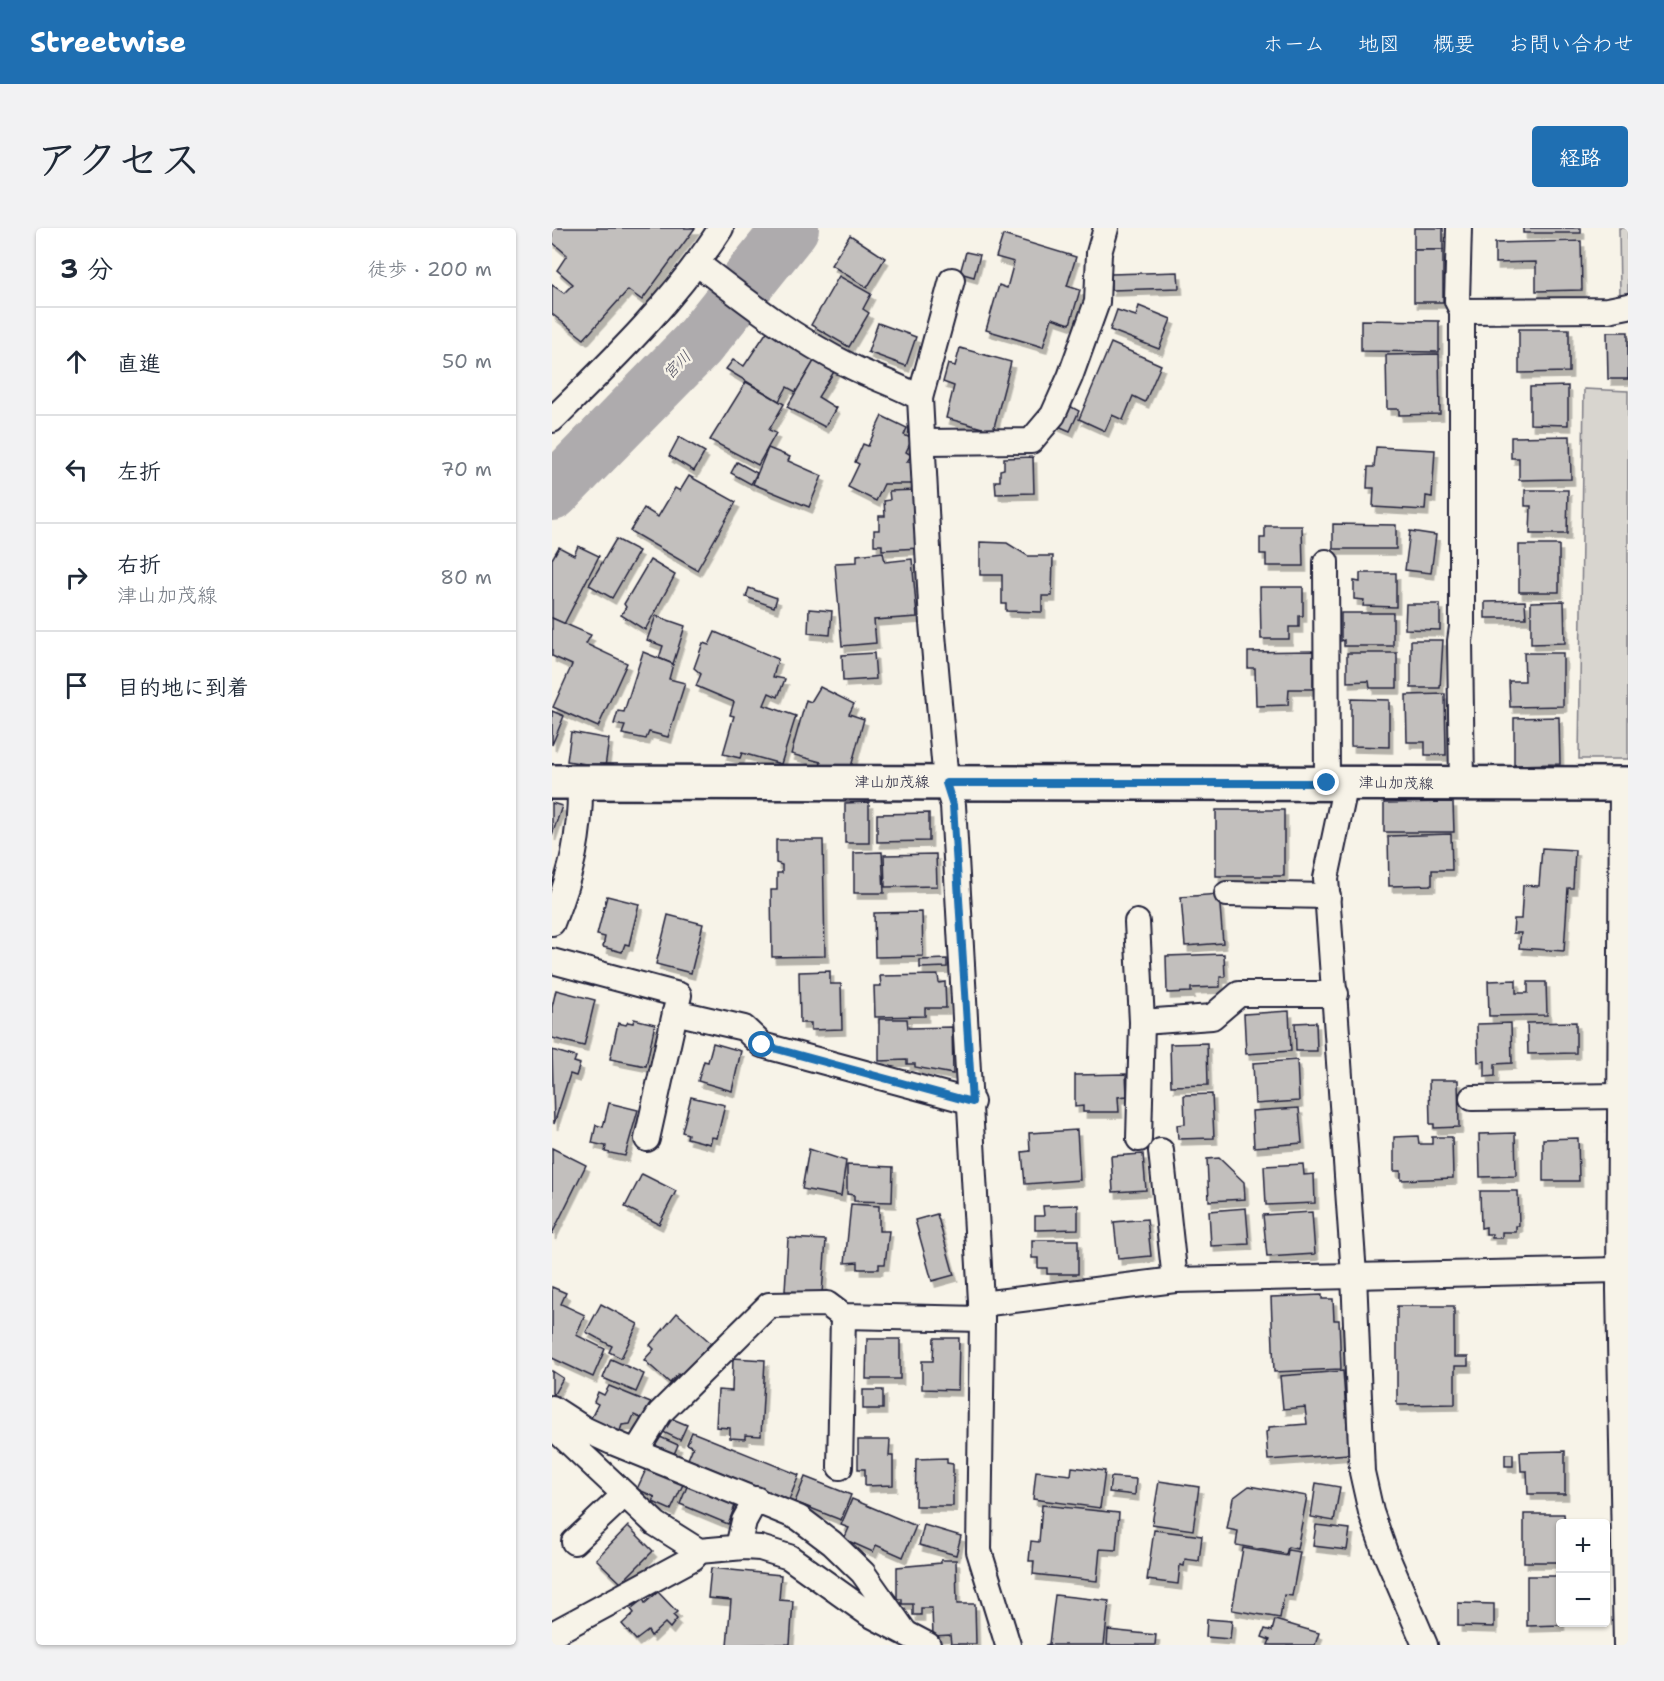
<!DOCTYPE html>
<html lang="ja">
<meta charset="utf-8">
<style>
:root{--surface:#fff;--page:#f2f2f3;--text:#1f2937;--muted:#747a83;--line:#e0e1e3;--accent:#1f6fb2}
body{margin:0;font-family:"Shantell Sans","Klee One",sans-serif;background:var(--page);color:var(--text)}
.controls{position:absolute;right:18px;bottom:18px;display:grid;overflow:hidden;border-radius:6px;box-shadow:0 2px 4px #0004}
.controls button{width:54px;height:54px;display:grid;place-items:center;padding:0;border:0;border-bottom:2px solid var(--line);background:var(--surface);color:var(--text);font:30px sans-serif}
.stop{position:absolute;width:18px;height:18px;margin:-14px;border:4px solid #1f6fb2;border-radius:50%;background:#fff}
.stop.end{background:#1f6fb2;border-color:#fff;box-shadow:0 2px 6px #0008}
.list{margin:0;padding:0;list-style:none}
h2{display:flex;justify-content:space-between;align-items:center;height:78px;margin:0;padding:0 24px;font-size:26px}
h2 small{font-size:20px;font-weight:400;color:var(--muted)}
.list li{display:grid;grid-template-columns:39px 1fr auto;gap:18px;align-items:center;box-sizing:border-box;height:108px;padding:0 24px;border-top:2px solid var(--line)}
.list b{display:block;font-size:22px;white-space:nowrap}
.list p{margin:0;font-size:20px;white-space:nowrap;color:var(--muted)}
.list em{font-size:20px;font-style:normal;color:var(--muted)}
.icon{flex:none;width:33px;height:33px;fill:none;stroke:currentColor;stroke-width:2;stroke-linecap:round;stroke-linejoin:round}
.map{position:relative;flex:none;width:1076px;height:1417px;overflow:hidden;border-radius:6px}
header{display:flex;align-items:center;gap:36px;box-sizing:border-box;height:84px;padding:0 30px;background:var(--accent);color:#fff}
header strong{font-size:28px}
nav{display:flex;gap:33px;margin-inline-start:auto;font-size:21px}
.intro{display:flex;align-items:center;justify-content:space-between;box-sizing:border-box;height:144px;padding:0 36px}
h1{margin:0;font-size:42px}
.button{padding:15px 27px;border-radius:6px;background:var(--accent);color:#fff;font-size:21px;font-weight:700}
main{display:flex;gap:36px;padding:0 36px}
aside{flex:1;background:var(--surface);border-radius:6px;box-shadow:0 2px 4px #0004}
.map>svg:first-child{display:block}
.green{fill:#d8d5cf;stroke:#7d7c85;stroke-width:1.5}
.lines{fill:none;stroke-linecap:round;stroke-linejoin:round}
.river{stroke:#aeabad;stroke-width:56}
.building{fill:#c2bfbd;stroke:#22223b;stroke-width:1.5;filter:url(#shadow)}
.minor-casing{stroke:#22223b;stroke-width:28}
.primary-casing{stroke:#22223b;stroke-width:38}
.minor{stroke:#f7f3e8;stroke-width:24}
.primary{stroke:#f7f3e8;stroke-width:33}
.route{stroke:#1f6fb2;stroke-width:8}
.labels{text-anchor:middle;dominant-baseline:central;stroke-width:5;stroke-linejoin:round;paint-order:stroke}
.street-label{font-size:15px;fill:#22223b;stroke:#f7f3e8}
.water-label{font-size:16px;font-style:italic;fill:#535263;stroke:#f7f3e8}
</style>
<header>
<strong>Streetwise</strong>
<nav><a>ホーム</a><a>地図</a><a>概要</a><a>お問い合わせ</a></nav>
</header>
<div class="intro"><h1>アクセス</h1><a class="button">経路</a></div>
<main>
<aside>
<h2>3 分<small>徒歩 · 200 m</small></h2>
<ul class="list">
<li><svg class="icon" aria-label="ahead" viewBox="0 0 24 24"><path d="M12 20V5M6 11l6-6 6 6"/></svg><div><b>直進</b></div><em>50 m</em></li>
<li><svg class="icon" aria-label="left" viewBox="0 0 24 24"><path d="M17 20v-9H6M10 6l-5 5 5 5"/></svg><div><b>左折</b></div><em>70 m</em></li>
<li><svg class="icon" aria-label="right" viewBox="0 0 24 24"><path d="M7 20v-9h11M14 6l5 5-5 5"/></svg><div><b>右折</b><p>津山加茂線</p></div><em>80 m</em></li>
<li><svg class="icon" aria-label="arrive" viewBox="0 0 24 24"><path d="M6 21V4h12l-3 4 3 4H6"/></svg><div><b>目的地に到着</b></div></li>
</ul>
</aside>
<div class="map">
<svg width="1076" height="1417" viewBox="0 0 1076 1417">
<defs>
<filter id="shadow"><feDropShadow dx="3.5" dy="6" stdDeviation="0" flood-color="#0004"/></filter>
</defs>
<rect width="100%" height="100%" fill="#f7f3e8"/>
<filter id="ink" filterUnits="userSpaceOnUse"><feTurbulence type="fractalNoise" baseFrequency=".0167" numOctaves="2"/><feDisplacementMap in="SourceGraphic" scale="12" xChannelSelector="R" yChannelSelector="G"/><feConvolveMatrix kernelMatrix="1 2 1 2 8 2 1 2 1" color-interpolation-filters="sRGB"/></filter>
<g filter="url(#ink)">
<g class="green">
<path d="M1067,0H1076V66H1068Z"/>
<path d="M1032,161L1076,163V531H1027Z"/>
</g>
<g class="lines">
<path class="river" d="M0,265L145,117L239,0"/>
</g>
<g class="building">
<path d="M0,0H143L90,72L76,62L32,111L0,86V57L12,65L21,56L5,42L15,27L0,14Z"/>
<rect x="862" y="0" width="29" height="22"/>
<rect x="971" y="0" width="58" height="5"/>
<path d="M298,7L333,30L315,60L279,37Z"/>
<path d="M451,7L524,29L515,58L528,62L518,96L500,90L491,119L434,102L447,57L455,60L462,34L444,29Z"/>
<path d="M1029,13L1030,62L984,63V34L943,35V15Z"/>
<rect x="862" y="22" width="29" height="52"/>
<path d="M414,24L428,27L422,49L408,45Z"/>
<path d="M626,44L627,60L559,62V46Z"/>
<path d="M287,48L319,66L311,81L317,85L297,119L259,97Z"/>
<path d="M587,78L619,91L607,121L558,102L565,82L584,88Z"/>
<path d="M809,92L887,93V124L809,123Z"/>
<path d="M326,95L364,109L354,138L316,124Z"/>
<path d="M967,101H1017V144L967,145Z"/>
<path d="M216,102L263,132L244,164L235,159L227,173L174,141L181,132L192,138Z"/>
<path d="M1055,104H1076V151H1056Z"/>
<path d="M559,115L609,137L593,174L581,168L571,192L560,187L553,203L527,191Z"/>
<path d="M408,120L459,134L441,203L394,190L402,158L391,154L396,136L403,138Z"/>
<path d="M887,126L888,186L847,187V181H835L834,127Z"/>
<path d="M265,128L285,139L266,169L284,180L273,199L235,179Z"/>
<path d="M194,154L232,176L217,202L224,205L206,237L158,212Z"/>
<path d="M1016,158V197L978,196V159Z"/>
<path d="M514,176L527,183L518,203L504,197Z"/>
<path d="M330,188L355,200L352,207L360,211L354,224L359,227L355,234H365V256H332L324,273L296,259L307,236L303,234L311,216L316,218Z"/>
<path d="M1018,208L1019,251L967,252V230H959V209Z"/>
<path d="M127,209L153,224L142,243L117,228Z"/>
<path d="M824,219L883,222L880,269L874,268L873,282L821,279L822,260H815L816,239H822Z"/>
<path d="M216,220L238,229L236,233L270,248L257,279L201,256Z"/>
<path d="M481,229L482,265L444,266L443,253H448V242L452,241V230Z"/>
<path d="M185,234L205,245L199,256L179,245Z"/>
<path d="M137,248L184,274L145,342L78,303L92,280L106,289L123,260L128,263Z"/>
<path d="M366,262L368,320L330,322V317H322V302H327V288H333L332,273L338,272L337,263Z"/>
<path d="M973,262H1016L1015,306H978L979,278H973Z"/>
<path d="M781,296L844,297V321H781Z"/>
<path d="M713,298H750L751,338H714V326H708V310H713Z"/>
<path d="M858,303L884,307L879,345L853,342Z"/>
<path d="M64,311L87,323L60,370L37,357Z"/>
<path d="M428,314L455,315L476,328H501L500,368H490V384L454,383V376H450V347H428Z"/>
<rect x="967" y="317" width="40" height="47"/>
<path d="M26,318L47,328L12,396L0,390V331L7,319L22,327Z"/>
<path d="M331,324L333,334L360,331L365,389L322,392L324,415L290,418L283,335L305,334V327Z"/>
<path d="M98,332L123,347L93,402L69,387L74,379L72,376Z"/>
<path d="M808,345H844V379L811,378L812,372L802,371V353L808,354Z"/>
<path d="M708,359H751V388H747V399H737V411H709Z"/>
<path d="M197,360L225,370L222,379L194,369Z"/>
<path d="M973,373L974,390H933V374Z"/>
<path d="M1012,373L1013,415L979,416V374Z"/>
<path d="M854,376H888V402L853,401Z"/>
<path d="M257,381L280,383L278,407L256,405Z"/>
<path d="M789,385H841V418H792V412L789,413Z"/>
<path d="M104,388L133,398L121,436L107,430L111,418L95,412Z"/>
<path d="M0,390L39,407L34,416L75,435L46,499L1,479L20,437L0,428Z"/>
<path d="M163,404L226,431L221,449L233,451L226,469L217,465L212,477L244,488L229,536L190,525L188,530L171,526L182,488L178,487L182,474L144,458L149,446L142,440L151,415L157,417Z"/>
<path d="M859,412H891L888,460H859Z"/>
<path d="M761,423V461H737L736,477L704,478L703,440H696V424Z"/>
<path d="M91,424L121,436L117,451L133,455L116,509L97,504L94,511L70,506L73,498L62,496L66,483L72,484Z"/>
<path d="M322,425L324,451L291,453L290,427Z"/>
<path d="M795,425H845V460H818L817,453L795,454Z"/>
<path d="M972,425H1011V478L958,479L957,453H973Z"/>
<path d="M268,459L302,476L297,486L312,491L299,539H268L269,534L239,526L254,472L259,474Z"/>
<path d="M893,466L894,527H873V514H855L854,467Z"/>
<path d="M799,471L837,472V519L799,518Z"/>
<path d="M0,483L12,488L0,517Z"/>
<path d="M1007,489L1008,536L962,537V490Z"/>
<path d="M19,504L57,511L53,539L15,533Z"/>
<path d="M317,574V615H293V575Z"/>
<path d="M901,574L902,604H832V575Z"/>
<path d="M0,575L10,578L0,607Z"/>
<rect x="664" y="582" width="68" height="66"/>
<path d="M377,585V613L325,614V586Z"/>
<path d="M899,606L900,642H880V657L837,658L836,608Z"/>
<path d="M224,612H271L273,728L220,729L219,662H225V645H230V637L224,635Z"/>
<path d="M990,620L1023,622L1021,660H1016L1012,723L967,720L969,705H961L962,691H969L971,657L987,658Z"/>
<path d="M330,624L332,665H302V625Z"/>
<path d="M384,626L385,658L333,659L332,627Z"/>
<path d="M667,666L671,715L633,718L629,669Z"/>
<path d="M55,668L87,676L77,717L73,716L70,724L51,719L53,709L45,707Z"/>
<path d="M370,684L371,728L323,729L322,685Z"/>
<path d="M116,687L151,696L139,745L104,736Z"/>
<path d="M672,726L673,749H668V759L639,760V764L615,765L614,728Z"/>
<path d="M395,731V739L368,740V732Z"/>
<path d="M278,743V756H289L290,801L259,802V795H248L247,744Z"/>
<path d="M386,747L387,755L393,754L394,780H373V788L323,789L322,758H329L328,748Z"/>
<path d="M964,752V765H976V754H994L995,787L937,788L936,753Z"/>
<path d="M4,762L43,772L32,818L0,810V779Z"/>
<path d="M737,783L739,823L694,826L692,786Z"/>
<path d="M82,791L103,796L94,838L58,831L66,795L74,797L76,794L81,795Z"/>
<path d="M327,791H355L356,800L400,799L401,846L363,839V836H355V832L327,833Z"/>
<path d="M764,794L765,823H744L743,795Z"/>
<path d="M1024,794V825L976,826L975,795Z"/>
<path d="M959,795L960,835L943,836V848L933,849V833L926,834L925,796Z"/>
<path d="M161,815L189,823L180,863L146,853L152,833L156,834Z"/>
<path d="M655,815L656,857L619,858L618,816Z"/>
<path d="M0,822L24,829L22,834L28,836L24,848L18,846L2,896Z"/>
<path d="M745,832L747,873L703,876L701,835Z"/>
<path d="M574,846L575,868L566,869L567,884H531V878L523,879V847Z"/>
<path d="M877,852H906L907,899L882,900V896H878Z"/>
<path d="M660,866L662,910L626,911L625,897L633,896L632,867Z"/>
<path d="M139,869L173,877L165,910L160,909L158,916L135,910L136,906L130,904Z"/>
<path d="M57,875L86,882L73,928L53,924L54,918L40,915L44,897L51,899Z"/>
<path d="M747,880L750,915L702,919L700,883Z"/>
<path d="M525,902L528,952L473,956L470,924L478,923L477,905Z"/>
<path d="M963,905L964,948L928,949L927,906Z"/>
<path d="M866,908L867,916H880V909H900L901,950L849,952V943H842V909Z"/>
<path d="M1026,910L1027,953H991V911Z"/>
<path d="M0,920L34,937L0,1006Z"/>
<path d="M257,921L294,933L289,968L250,961Z"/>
<path d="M591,926L594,962L561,964L559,928Z"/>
<path d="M667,930L692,954L693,971L657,973L655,931Z"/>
<path d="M751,936L752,947L762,946L763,975L714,977L712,938Z"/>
<path d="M295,937L341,939L340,974L302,973V967L295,966Z"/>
<path d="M90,946L124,963L107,996L73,979Z"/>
<path d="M928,963H966L967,998H964V1004H950V1010H940V1006H934V999L929,1000Z"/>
<path d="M299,976L327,978V1003H337L333,1036H327V1041H306V1034L293,1035Z"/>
<path d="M526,977V1001L483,1002V988H492L491,978Z"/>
<path d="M694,980L697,1016L659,1018L657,983Z"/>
<path d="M760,984L763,1026L715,1029L711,987Z"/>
<path d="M385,986L402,1047L380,1053L363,992Z"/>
<path d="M595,991L599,1028L566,1031L562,994Z"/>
<path d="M236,1010L274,1012L270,1065L233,1063Z"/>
<path d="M480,1012H526V1046H495V1040H486V1030H480Z"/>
<path d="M0,1059L14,1065L9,1076L33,1087L24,1107L53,1121L41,1149L0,1130Z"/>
<path d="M770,1067V1071H781L782,1092H787L789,1141L722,1144L719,1069Z"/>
<path d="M49,1076L86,1096L69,1130L57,1124L60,1118L34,1104Z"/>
<path d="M845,1078H902V1129H916V1138H903V1176L845,1177Z"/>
<path d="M125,1085L159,1115L129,1149L126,1146L118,1155L92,1132L102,1121L98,1117Z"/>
<path d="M382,1110H407L406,1162L370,1161V1133H381Z"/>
<path d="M315,1111H348V1151H314Z"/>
<path d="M181,1130L213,1132L209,1208L193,1207V1211L178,1210V1200L164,1199L166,1162L180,1163Z"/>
<path d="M59,1131L92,1146L84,1164L51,1150Z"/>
<path d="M0,1143L11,1150L2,1166L0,1165Z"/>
<path d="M791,1143L797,1226L716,1232L714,1204L717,1203V1199L755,1196L753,1179L731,1181L728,1148Z"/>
<path d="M57,1158L101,1176L93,1192L82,1187L78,1196L70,1197L68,1203L37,1194L46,1176L42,1174L46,1164L52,1167Z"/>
<rect x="311" y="1162" width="20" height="19"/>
<path d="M116,1189L135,1197L128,1212L109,1203Z"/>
<path d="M140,1204L247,1247L237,1272L136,1231L141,1219L135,1216Z"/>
<path d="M106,1208L126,1217L122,1226L102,1217Z"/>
<path d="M306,1212H338L337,1228H341V1257L313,1258V1241H306Z"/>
<path d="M1013,1223V1266H976L975,1243H969L968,1224Z"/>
<rect x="953" y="1226" width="8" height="12"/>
<path d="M395,1230V1235L401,1236V1278H363L364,1231Z"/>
<path d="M97,1235L133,1252L119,1282L101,1274L103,1269L85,1261Z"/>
<path d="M520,1239L553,1243L548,1280L481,1271L484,1243L519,1247Z"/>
<path d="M253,1249L299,1267L289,1292L243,1274Z"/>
<path d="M559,1249L584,1251L583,1267L557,1264Z"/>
<path d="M607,1253L647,1259L641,1302L600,1296Z"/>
<path d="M764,1255L788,1259L782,1293L759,1289Z"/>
<path d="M136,1256L184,1275L176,1296L128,1276Z"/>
<path d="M697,1258L755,1268L745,1321L736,1319L734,1326L684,1317L686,1303L675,1301L681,1270Z"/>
<path d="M300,1271L364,1298L351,1329L324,1317L321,1324L292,1311L297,1300L289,1297Z"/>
<path d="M490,1277L567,1285L564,1322L548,1321L545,1353L481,1346L482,1333H477L479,1313L487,1314Z"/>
<path d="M972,1286H1012L1013,1296H1008V1334H972Z"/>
<path d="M372,1297L409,1308L404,1327L367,1317Z"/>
<path d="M764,1297L798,1301L795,1322L761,1318Z"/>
<path d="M76,1298L101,1323L69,1355L44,1331Z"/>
<path d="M602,1302L650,1308L647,1333L633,1331L632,1338L628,1337L626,1356L595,1352Z"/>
<path d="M691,1320L735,1328L736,1322L748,1324L740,1368L732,1367L728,1390L680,1382Z"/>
<path d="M389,1332H404L405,1376H423L424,1416H399L398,1407L381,1408L380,1380H369V1387H361V1376H350V1371H345V1339L389,1335Z"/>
<path d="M159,1340L229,1347L227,1372L241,1373L238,1416L175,1417L179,1372L156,1370Z"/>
<path d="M975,1348H1008L1009,1397L975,1398Z"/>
<path d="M106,1364L125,1384L121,1387L125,1391L118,1400L113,1395L99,1408L96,1403L84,1412L70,1396L82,1385L79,1381L91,1371L93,1375Z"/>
<path d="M503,1367L557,1373L552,1417H493L497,1416Z"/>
<path d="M906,1375L942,1376V1399L906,1398Z"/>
<path d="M655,1391L680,1393L678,1411L654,1409Z"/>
<path d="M723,1392L767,1405L763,1417H716L718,1412L710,1409L713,1401L720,1403Z"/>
<path d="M556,1402L604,1407L603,1417H555Z"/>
</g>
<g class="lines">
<g class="minor-casing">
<g id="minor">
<path d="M907,0L905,73L910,83V399L908,413L910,556"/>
<path d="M146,36C195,74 244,112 300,139C322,150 346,157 368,170L380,395L394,555L401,577L430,1091L427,1323L456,1417"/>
<path d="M910,83L1056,82L1076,78"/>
<path d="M368,170L400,52"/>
<path d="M0,192C61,132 123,72 169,0"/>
<path d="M372,214L479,213L501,187L518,149L545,74L547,25L554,0"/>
<path d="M774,334L775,555"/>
<path d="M794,555L774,650L802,1047L810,1244L819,1284L833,1324L873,1417"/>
<path d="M1070,556L1067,1062L1074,1417"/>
<path d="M675,666L776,668"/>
<path d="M585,694L590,794L660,789L687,766H784"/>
<path d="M0,695C20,645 29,607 28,553"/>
<path d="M0,733L127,767L95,911"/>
<path d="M123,784L192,800L210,817L420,874"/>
<path d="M920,870L1067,868"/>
<path d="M587,911L590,794"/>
<path d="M609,923L623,1052"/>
<path d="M429,1076L623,1052L1067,1042"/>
<path d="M0,1180L34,1202L60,1214L247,1290L280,1315L311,1345L352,1403"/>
<path d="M0,1198L104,1296L147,1323L192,1319L208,1320L237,1329L317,1386L376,1417"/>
<path d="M85,1222L108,1185L217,1077L275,1076L291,1088L430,1091"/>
<path d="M288,1239L291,1088"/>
<path d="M22,1314L72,1267"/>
<path d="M186,1319L192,1293L204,1271"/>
<path d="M4,1404L141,1330L147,1323"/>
</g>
</g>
<g class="primary-casing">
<path id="primary" d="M0,554L1076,556"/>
</g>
<use href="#minor" class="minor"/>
<use href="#primary" class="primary"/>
</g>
</g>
<g class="lines" filter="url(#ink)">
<path class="route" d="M210,817L420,874L401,577L394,555H775"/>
</g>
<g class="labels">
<g class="street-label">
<text x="340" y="554">津山加茂線</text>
<text transform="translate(844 555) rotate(1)">津山加茂線</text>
</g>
<g class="water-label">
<text transform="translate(125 137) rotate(-46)">宮川</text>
</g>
</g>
</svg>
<div class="controls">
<button>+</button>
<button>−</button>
</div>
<div class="stop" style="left:210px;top:817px"></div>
<div class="stop end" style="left:775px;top:555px"></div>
</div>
</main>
